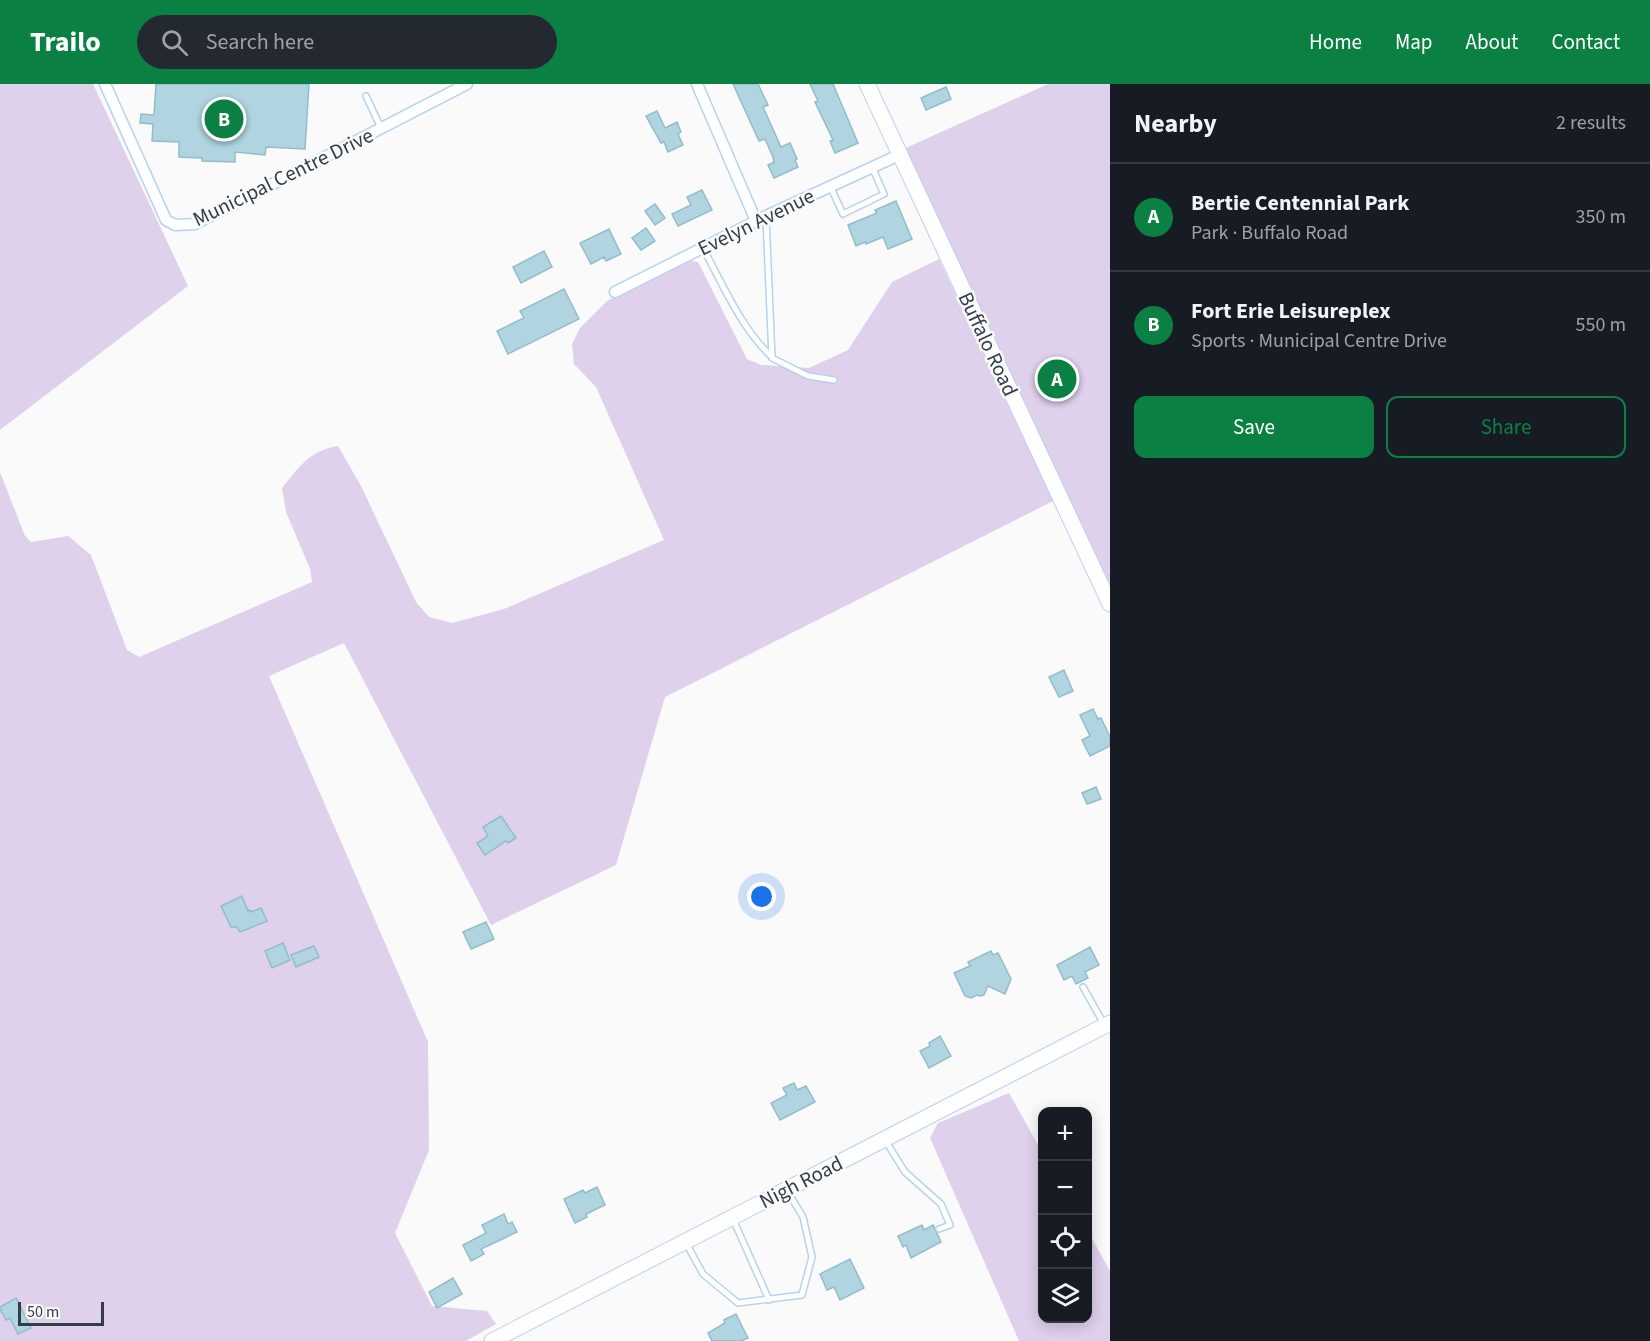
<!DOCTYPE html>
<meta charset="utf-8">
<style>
:root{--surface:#171b24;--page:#242831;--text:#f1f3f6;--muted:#9ea1a6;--line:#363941;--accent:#0b8043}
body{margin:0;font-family:"Source Sans 3",sans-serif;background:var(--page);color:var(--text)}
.controls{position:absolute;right:18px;bottom:18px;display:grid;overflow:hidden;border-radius:12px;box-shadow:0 3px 15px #0003}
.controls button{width:54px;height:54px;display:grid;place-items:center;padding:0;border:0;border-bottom:2px solid var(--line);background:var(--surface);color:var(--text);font:30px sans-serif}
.scale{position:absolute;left:18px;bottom:15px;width:86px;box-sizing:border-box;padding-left:6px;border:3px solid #323d49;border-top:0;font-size:16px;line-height:21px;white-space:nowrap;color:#323d49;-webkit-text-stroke:4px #fafafa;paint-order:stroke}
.you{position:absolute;left:762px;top:813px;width:21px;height:21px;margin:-15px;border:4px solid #fff;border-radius:50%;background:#1a73e8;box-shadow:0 0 0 9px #1a73e833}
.badge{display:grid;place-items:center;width:39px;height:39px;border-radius:50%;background:var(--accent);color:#fff;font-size:20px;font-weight:700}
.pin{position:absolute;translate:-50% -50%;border:3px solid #fff;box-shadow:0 2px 6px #0006}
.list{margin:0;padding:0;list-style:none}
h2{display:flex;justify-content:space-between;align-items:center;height:78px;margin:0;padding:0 24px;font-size:26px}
h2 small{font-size:20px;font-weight:400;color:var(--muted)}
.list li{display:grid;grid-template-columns:39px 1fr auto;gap:18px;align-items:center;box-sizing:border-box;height:108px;padding:0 24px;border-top:2px solid var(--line)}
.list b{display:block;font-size:22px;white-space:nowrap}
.list p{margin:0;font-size:20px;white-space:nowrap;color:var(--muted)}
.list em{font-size:20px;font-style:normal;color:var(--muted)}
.actions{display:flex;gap:12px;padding:18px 24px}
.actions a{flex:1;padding:14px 0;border:2px solid var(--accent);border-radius:12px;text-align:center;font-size:21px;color:var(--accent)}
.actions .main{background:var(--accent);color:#fff}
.icon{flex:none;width:33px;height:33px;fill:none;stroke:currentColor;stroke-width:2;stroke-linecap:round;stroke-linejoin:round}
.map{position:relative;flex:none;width:1110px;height:1257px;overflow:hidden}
header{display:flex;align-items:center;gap:36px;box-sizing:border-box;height:84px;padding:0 30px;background:var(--accent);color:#fff}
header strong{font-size:28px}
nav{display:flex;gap:33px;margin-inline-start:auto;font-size:21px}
.search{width:420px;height:54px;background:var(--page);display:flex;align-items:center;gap:15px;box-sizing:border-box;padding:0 21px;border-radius:33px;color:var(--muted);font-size:22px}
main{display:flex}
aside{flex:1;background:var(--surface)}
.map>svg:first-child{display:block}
.green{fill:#dfd0eb}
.building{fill:#b0d5e1;stroke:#92bcca;stroke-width:1.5}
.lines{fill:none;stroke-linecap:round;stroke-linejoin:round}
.lane-casing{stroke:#b7d2ee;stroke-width:8}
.street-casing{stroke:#b7d2ee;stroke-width:13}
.secondary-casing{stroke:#b7d2ee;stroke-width:17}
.lane{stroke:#fff;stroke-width:5}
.street{stroke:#fff;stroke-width:10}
.secondary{stroke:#fff;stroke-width:15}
.labels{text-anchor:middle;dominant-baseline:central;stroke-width:5;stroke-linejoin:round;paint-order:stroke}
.street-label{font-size:21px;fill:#323d49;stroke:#fafafa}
</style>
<header>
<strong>Trailo</strong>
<div class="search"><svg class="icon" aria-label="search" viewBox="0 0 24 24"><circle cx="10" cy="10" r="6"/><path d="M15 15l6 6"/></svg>Search here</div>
<nav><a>Home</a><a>Map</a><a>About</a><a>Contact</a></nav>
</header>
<main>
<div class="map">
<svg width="1110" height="1257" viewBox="0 0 1110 1257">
<rect width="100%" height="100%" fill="#fafafa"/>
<g class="green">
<path d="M0,0H93L188,202L0,346Z"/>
<path d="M1048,0H1110V523L899,67Z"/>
<path d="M939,175L1053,417L665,613L616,781L491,841L344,559L269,592L428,958L429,1066L395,1149L432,1222L487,1227L496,1240L466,1257H0V388L25,452L31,458L68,452L91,471L127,566L139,573L312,498L310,485L286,428L282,404C300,382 309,367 338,362L361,402L416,518L429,533L452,539L504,525L664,456L596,303L574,280L572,260L580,244L607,217L683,176L698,178L747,275L761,281L809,284L848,266L892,198Z"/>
<path d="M1009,1009L1042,1068V1234H1088V1147L1110,1187V1257H1019L930,1054L938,1039Z"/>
</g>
<g class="building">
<path d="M156,0H309L305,65L266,63L265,71L235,68V78L202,77V74L179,73V58L152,57L153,40L140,39L141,30L154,31Z"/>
<path d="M733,0H758L768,21L763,23L781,63L790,59L797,75L795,76L798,83L774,94L768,81L774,78L773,73L765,55L759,57Z"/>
<path d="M810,0H833L858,59L835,69L830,57L833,56L815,18L818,17Z"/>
<path d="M946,3L951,15L926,26L921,14Z"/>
<path d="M657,27L665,44L677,38L681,48L678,50L683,61L668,68L664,58L661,59L646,32Z"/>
<path d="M702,106L712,126L678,142L672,130L691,121L687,113Z"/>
<path d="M896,117L912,155L888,165L883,153L866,160L865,158L856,162L848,141L877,129L875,126Z"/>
<path d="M655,120L665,134L655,141L645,127Z"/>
<path d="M646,144L655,157L641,166L632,154Z"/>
<path d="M609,145L621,170L606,177L604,173L591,180L580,159Z"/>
<path d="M544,167L552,183L521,199L513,183Z"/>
<path d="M564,205L579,235L508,270L497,247L524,234L520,227Z"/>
<path d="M1064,586L1073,607L1059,613L1049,593Z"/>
<path d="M1093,625L1098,635L1101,634L1110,653V662L1090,672L1082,656L1090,652L1080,631Z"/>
<path d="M1096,703L1101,715L1087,720L1082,709Z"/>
<path d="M501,732L516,754L508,759L506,757L485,771L477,759L488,752L483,743Z"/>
<path d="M242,812L248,827L250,826L251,828L261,824L267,837L240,848L237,843H231L221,822Z"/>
<path d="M486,838L494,855L471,865L463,848Z"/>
<path d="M283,859L290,876L272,884L265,867Z"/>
<path d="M314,862L319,873L296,883L291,871Z"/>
<path d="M1090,863L1099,881L1085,888L1088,894L1076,900L1072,892L1064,896L1057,881Z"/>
<path d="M991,867L993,871L998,869L1011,895L1005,910L988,902L984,911L981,912L977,911L971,914L965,912L954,889L970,882L968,878Z"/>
<path d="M940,952L951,972L929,984L920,967L930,962L929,959Z"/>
<path d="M794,999L797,1006L806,1002L815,1018L780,1036L771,1019L787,1011L783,1004Z"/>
<path d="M597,1103L605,1121L586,1130L587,1133L575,1139L564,1115L583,1106L585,1109Z"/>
<path d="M504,1130L508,1140L512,1138L517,1148L481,1165L484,1170L471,1177L463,1161L486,1149L482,1141Z"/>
<path d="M922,1141L924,1146L933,1141L941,1158L911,1174L906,1161L903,1163L898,1152Z"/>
<path d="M850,1175L864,1204L840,1216L834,1203L827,1206L820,1190Z"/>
<path d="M453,1194L462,1210L437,1224L429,1208Z"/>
<path d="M16,1214L31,1244L18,1250L10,1234L6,1236L0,1225V1223Z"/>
<path d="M736,1230L748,1254L741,1257H712L708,1249L725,1239L724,1236Z"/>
</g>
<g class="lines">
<g class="lane-casing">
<g id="lane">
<path d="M366,12L381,44"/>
<path d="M830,102L843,130L884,110L872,83"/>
<path d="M766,134L772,274L808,292L834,296"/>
<path d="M703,164C723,201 741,244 772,273"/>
<path d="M1083,903L1104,940"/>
<path d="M885,1056L905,1088L941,1120L950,1141L939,1145"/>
<path d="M733,1135L769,1216"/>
<path d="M686,1159L703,1190L738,1219L802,1211L812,1173L803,1133L788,1108"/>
</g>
</g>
<g class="street-casing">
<g id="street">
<path d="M105,0L166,136L175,141L195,140L467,0"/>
<path d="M697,0L756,137"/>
<path d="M615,208L766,132L899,71"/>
</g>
</g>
<g class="secondary-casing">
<g id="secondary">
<path d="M867,0L1110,520"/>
<path d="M492,1257L1110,939"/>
</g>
</g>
<use href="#lane" class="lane"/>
<use href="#street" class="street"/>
<use href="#secondary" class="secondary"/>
</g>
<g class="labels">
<g class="street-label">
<text transform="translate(283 93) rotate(-26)">Municipal Centre Drive</text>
<text transform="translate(756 138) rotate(-26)">Evelyn Avenue</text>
<text transform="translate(988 260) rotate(65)">Buffalo Road</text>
<text transform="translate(801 1098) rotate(-27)">Nigh Road</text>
</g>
</g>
</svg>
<div class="controls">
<button>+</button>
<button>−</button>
<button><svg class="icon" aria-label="locate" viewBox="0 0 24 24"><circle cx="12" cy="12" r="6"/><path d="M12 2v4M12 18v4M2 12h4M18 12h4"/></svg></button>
<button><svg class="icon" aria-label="layers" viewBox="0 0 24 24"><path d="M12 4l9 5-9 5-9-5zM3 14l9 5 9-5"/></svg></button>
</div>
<div class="scale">50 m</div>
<div class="you"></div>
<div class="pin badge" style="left:1057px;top:295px">A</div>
<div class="pin badge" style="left:224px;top:35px">B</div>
</div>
<aside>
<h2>Nearby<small>2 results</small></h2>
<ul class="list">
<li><span class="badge">A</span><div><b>Bertie Centennial Park</b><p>Park · Buffalo Road</p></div><em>350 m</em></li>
<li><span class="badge">B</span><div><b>Fort Erie Leisureplex</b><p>Sports · Municipal Centre Drive</p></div><em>550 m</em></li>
</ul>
<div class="actions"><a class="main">Save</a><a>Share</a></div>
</aside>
</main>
